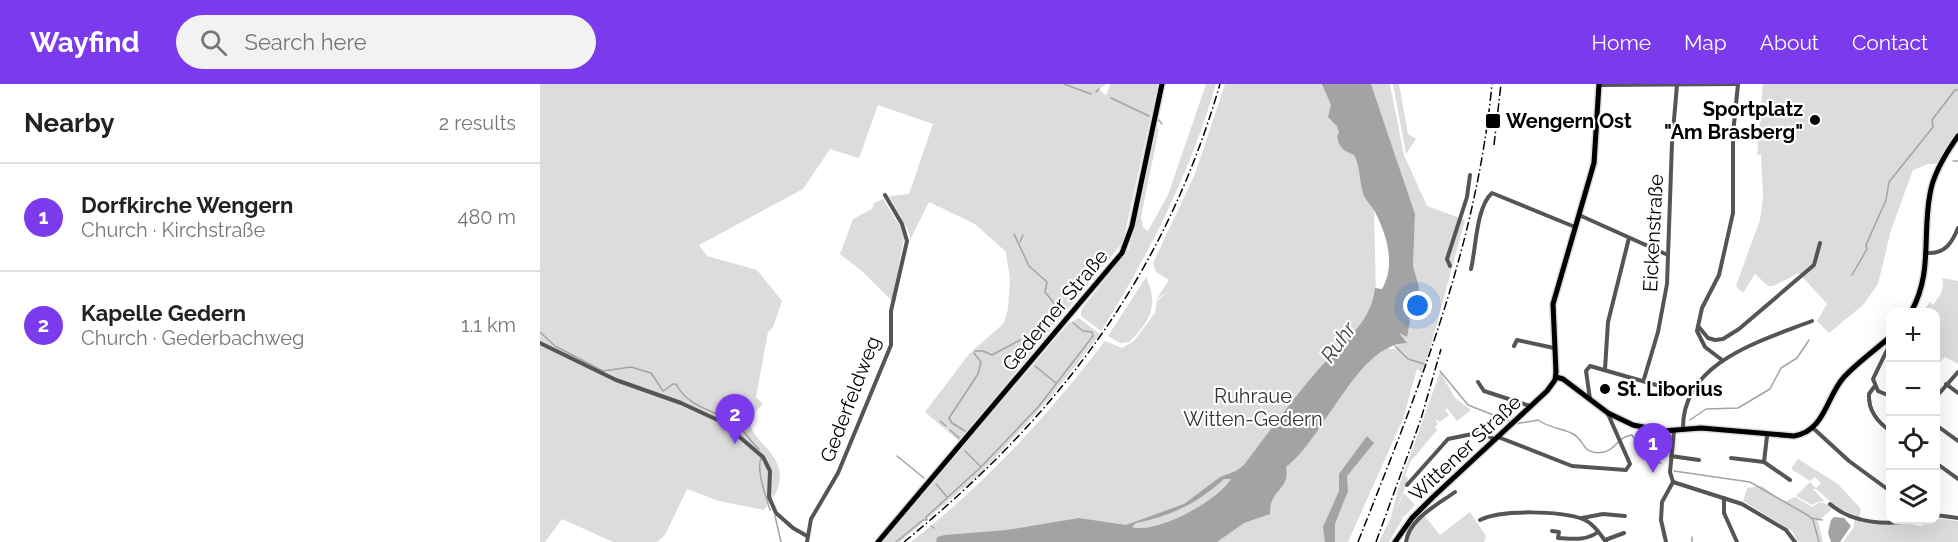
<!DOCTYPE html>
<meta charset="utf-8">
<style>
:root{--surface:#fff;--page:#f2f2f2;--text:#222;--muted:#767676;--line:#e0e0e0;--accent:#7c3aed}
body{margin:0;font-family:Raleway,sans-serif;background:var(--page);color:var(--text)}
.controls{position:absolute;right:18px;bottom:18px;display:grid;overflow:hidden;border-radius:12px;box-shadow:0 6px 24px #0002}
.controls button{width:54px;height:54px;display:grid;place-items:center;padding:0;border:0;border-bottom:2px solid var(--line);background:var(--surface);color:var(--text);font:30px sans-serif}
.you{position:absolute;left:878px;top:222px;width:21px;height:21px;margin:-15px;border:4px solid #fff;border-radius:50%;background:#1a73e8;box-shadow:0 0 0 9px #1a73e833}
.badge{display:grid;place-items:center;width:39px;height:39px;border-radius:50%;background:var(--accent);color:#fff;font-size:20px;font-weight:700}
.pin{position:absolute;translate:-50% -50px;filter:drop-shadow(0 2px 3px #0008)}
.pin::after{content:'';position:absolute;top:32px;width:21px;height:18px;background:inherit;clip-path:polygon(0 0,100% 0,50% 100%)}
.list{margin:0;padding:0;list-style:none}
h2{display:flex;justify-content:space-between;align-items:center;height:78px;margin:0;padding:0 24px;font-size:26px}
h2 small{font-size:20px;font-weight:400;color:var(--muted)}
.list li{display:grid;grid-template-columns:39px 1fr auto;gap:18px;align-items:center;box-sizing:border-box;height:108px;padding:0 24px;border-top:2px solid var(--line)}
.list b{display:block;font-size:22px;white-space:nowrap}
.list p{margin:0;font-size:20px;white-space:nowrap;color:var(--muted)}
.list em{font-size:20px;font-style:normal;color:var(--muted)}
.icon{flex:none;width:33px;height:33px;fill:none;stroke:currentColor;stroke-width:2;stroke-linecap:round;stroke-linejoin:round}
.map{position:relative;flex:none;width:1418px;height:458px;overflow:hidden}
header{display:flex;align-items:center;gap:36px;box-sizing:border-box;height:84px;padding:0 30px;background:var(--accent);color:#fff}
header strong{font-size:28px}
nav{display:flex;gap:33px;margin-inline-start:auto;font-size:21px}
.search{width:420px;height:54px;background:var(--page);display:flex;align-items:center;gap:15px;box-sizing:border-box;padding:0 21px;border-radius:33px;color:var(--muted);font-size:22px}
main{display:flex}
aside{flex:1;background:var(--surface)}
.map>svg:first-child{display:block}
.green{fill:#dcdcdc}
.water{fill:#a3a3a3;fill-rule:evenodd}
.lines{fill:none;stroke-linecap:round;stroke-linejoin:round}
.stream{stroke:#a3a3a3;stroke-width:1.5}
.major-casing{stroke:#dbdbdb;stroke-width:8}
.minor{stroke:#555;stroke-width:4}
.major{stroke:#000;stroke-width:5}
.rail{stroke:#000;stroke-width:1.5;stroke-dasharray:9 3 1.5 3;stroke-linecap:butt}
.poi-dot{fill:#000;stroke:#fff;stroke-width:2}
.labels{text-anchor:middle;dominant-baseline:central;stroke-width:4.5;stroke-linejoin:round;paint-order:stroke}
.poi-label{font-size:20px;font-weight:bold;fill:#000;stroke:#fff;text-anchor:start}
.street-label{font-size:20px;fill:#000;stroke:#fff}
.park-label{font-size:20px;fill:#333;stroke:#fff}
.water-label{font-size:21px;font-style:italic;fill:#444;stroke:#fff}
</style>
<header>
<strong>Wayfind</strong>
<div class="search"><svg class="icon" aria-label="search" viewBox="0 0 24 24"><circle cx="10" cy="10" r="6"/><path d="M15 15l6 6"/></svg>Search here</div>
<nav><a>Home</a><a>Map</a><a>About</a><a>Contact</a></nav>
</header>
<main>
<aside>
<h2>Nearby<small>2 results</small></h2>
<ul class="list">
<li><span class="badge">1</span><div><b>Dorfkirche Wengern</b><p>Church · Kirchstraße</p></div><em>480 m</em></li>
<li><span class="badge">2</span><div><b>Kapelle Gedern</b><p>Church · Gederbachweg</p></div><em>1.1 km</em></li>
</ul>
</aside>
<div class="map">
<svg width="1418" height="458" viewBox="0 0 1418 458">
<rect width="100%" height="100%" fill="#fff"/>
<g class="green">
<path d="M0,0H566L559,5L566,12L570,0H618L583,158L419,357L385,328L429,270L464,239L468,225L470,195L466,168L435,140L389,118L370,156L369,148L349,112L369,110L393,40L338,21L319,74L290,65L263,105L159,161L167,172L217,186L242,217L233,243L228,248L216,313L223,320C219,324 213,329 211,335C204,360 269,374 224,426L179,417L147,405L125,451L117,458H73L22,435L5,458H0Z"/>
<path d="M666,0H676C650,89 610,169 561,247L541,232V226L589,165L617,44L619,45L601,133L603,143L608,147L628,111Z"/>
<path d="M685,0H789L820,71L834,126L836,211L849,265H856L858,259L866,257L862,256L859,249L867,253L868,232L878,224L873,182L875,130L831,0H850L864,71L887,122L925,136L888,272L882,289L877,285L863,335L808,458H402L397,455L396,458H371C447,398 506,334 565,257L582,264L594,257L615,229L617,217L630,206L616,216L629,196L616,188L613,179L655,90Z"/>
<path d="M853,0H859L868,50L876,55L866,70Z"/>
<path d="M1223,0H1418V51L1399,80H1388L1373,86L1351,146L1338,200L1323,221L1289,249L1277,237L1287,220L1259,189L1233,202H1228L1215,190L1203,209L1196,202L1220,136L1223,113L1221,70L1217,71Z"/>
<path d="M343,115L360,142L364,154L352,217L322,187L300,170L313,135L332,125L334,119Z"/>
<path d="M606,193C618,219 613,235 589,258L580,259L568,252Z"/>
<path d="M1402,194L1418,197V280L1405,273L1396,282V228H1382L1390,218L1393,221C1400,212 1405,205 1402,194Z"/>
<path d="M539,234L560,250L511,313L439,391L360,458H342L529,239Z"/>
<path d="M900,288L915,314L931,326L917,337L907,324L905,326L909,331L900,338L895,335L898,340L895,343L897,346C886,358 880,368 871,376L865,392L868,394L867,399L855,429L864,409L875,421L864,433L858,432L863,434L849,458H839L851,433L858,405Z"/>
<path d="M1258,375L1298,400L1321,425L1319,433L1298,424L1276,405H1273L1285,418L1280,417L1272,421L1256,412L1270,398L1276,404L1281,399L1275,393L1270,397L1251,385Z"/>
<path d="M1222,402L1244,418L1255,413L1272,423L1280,418L1290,421L1291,426L1278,437L1283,458H1258L1252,447L1203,417L1207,404Z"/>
<path d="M930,428L946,452L944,458H868L870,445L884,431L900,451Z"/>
<path d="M1396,434L1418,437V458H1303L1314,443V435C1335,442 1359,437 1381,442Z"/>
</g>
<g class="water">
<path d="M782,0H831L875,130L873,182L879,204L877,213L881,218L878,224L868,232L870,237L867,253L859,249L867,259C818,259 784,355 746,383C751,406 729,405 730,430L704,439L677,458H396L397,453L405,451L467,446L539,434L586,441L644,420L680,393L696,387L704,381C728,349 752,316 778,286C800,260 831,241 835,204L842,205C856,181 847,151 835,128C832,122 827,118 824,112C819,99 821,84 814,71C804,67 799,64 797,52L799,49L797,42L788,33L791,21ZM684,395H691C679,416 616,451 592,443L596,439C631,432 658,419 684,395Z"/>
<path d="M827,352L834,359L807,392L808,407L795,440V458H785L783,443L799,407V390Z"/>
<path d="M1294,433L1304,434L1311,442L1300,458H1291L1288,449L1291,436Z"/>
</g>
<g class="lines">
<g class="stream">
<path d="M524,0L551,10"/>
<path d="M556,8L559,5"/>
<path d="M571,14L609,32"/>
<path d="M618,35L622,40"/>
<path d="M1413,77H1418"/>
<path d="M474,150L489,182L507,198L505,208L522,229"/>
<path d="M480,158L483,151"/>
<path d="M1312,191L1327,165L1326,161L1346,116L1349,98L1393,43L1392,36L1415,6H1418"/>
<path d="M0,248L15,262L63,287L91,283L111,289L123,307L133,300H136C149,325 174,325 195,340C205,346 210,358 219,365"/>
<path d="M855,262L868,275L884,280"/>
<path d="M435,267H443L452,271L480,256"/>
<path d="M495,282L516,299"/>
<path d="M900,287L928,321L971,338"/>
<path d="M1150,336L1166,325L1198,324L1230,305L1241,284L1257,274L1269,256"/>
<path d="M400,337L406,342"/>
<path d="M975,340L998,336C1011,345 1022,344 1033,350C1046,357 1042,372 1064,368C1075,366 1079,352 1092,351C1101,364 1104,379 1121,379"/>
<path d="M410,346L419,354"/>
<path d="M425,347L412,339L409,334L438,290L441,278L434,269"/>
<path d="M425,367L441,383"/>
<path d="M357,372L384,394"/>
<path d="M221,374C216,387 226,412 230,426"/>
<path d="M1134,387L1210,398L1269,432L1273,436L1279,458"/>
<path d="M396,400L407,413"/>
<path d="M235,432L241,458"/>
<path d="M1272,434L1282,436"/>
<path d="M391,442L394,444"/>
<path d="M356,458L383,436H387L386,433L441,383L499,322L553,252L552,248L543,247L533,239"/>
<path d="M1152,458V453"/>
</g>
<g class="major-casing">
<g id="major">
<path d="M1371,228C1393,189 1382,151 1390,110C1393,90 1406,69 1418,52"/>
<path d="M1016,293L1023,295L1068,329L1093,341L1123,347L1161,344L1254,352C1285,347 1286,313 1304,293C1317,279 1335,266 1350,253"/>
<path d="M338,458L582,169L592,142L622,0"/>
<path d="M855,458L872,434L893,413L1007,307L1015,296L1016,288L1013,220L1054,79L1059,0"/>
</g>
</g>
<g class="minor">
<path d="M1059,1L1198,0"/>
<path d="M1039,131L1128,171"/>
<path d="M1387,169C1405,170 1412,159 1418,144"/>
<path d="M910,182L907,175L927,113L930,91"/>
<path d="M931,185C936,165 936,123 952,109L1035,143"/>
<path d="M1158,242L1168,254L1175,256L1183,255L1199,245L1274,181L1280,159"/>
<path d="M1347,256L1348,264L1333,295L1338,307L1350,312"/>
<path d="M0,259L76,296L141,319L182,338L223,373L230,387L229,413L236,429L253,444L267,452"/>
<path d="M974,262L977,256L1014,264"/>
<path d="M1182,276L1165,263L1157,247L1162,224L1179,191L1193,129V50L1198,0"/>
<path d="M1065,285L1068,238L1089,154"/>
<path d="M1104,295L1118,248L1127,200L1132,59L1137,1"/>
<path d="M938,298L944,307L990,322"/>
<path d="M1406,300L1418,309"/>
<path d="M1334,303L1329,310C1328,327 1338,338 1350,347"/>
<path d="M1396,313L1418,288"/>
<path d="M1050,315L1046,287L1050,282L1137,307"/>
<path d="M1396,341L1418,357"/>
<path d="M1273,344L1309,377L1350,407"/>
<path d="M1143,345C1142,278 1221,257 1272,237"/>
<path d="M958,353L1032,382L1086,386L1090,380L1068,330"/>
<path d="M1131,372L1159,376"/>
<path d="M1191,374L1224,378L1250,396"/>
<path d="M1224,378L1227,352"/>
<path d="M1396,379L1418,395"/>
<path d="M1133,398L1202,420L1246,446L1255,458"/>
<path d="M1133,398L1130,388L1134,347"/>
<path d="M867,401L908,355L942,348L955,356"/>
<path d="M1184,414V429L1197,458"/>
<path d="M1290,420C1311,439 1348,442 1374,436"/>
<path d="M1396,431L1418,434"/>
<path d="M1042,434L1063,430L1085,432"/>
<path d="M940,436C961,425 1020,427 1043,435C1053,439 1060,450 1066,458"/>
<path d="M1012,447L1019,448L1018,454C1033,455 1046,457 1058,448"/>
<path d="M1065,456L1084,449"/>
<path d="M267,458L271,435L298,389L351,261V227L367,157L362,140L345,111"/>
<path d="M866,458C869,435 897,421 915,408"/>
<path d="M1126,458L1121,436L1122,418L1133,398"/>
</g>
<use href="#major" class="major"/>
<g class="rail">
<path d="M954,61L961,0"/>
<path d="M364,458C518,332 624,193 680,0"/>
<path d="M818,458C878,306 936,165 952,0"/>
<path d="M836,458L881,335L901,265"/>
</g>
</g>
<g class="poi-dot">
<circle cx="1275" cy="36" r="6"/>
<rect x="945" y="29" width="16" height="16" rx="3"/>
<circle cx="1065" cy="305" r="6"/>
</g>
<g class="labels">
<g class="poi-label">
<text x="1263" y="25" text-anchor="end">Sportplatz<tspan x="1263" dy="23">"Am Brasberg"</tspan></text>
<text x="966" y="37">Wengern Ost</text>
<text x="1077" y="305">St. Liborius</text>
</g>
<g class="street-label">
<text transform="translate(1113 149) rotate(-87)">Eickenstraße</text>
<text transform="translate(515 226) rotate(-50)">Gederner Straße</text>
<text transform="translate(310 315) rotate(-69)">Gederfeldweg</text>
<text transform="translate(925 364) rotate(-43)">Wittener Straße</text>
</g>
<g class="park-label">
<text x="713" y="312">Ruhraue<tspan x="713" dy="23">Witten-Gedern</tspan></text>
</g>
<g class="water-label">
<text transform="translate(798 258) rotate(-54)">Ruhr</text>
</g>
</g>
</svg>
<div class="controls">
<button>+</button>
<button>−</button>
<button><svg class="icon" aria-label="locate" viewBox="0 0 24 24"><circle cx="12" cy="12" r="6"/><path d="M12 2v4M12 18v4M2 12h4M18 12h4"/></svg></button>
<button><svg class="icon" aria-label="layers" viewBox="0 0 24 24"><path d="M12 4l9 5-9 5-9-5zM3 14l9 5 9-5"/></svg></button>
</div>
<div class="you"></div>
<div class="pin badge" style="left:1113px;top:389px">1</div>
<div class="pin badge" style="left:195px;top:360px">2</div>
</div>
</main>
